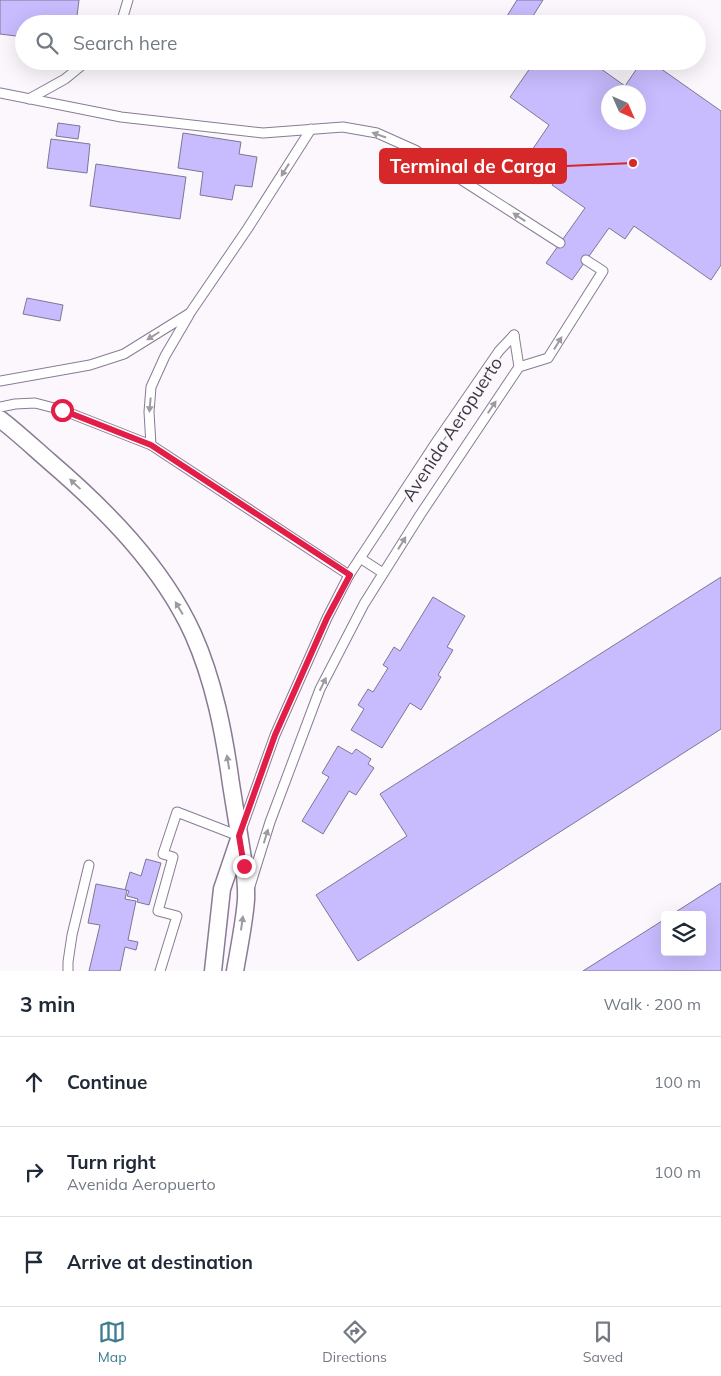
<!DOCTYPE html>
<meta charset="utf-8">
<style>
:root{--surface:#fff;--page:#f6f6f7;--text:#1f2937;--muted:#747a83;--line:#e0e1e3;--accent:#3d7d90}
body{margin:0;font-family:Mulish,sans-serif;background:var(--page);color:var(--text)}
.controls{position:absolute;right:15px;bottom:15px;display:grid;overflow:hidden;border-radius:5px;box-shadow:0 5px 20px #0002}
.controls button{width:45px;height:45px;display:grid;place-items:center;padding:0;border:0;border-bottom:1px solid var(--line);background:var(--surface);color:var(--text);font:25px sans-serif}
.compass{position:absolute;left:601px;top:85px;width:45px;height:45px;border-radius:50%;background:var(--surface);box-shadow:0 5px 20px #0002;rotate:135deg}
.stop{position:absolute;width:15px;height:15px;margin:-11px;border:4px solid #e11d48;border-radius:50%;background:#fff}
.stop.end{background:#e11d48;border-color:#fff;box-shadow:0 1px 5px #0008}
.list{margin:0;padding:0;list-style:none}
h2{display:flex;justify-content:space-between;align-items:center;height:65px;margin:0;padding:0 20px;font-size:21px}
h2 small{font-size:16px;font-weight:400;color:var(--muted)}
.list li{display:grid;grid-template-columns:32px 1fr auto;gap:15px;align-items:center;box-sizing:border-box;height:90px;padding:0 20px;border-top:1px solid var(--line)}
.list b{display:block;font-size:19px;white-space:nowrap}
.list p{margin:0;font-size:16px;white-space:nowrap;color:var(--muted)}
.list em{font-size:16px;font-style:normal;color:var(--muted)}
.icon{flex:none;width:28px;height:28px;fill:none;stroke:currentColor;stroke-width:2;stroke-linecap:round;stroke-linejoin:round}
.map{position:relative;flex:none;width:721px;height:971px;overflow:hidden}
.search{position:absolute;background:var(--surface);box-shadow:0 5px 20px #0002;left:15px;right:15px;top:15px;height:55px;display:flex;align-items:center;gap:12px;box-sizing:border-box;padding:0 18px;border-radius:28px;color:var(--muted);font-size:19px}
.sheet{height:335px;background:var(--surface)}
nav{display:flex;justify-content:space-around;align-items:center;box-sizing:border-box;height:70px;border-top:1px solid var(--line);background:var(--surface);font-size:14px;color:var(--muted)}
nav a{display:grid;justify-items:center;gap:2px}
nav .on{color:var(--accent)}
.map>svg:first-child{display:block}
.building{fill:#c8bbfe;stroke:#7c7893;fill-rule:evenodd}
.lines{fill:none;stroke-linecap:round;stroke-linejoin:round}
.lane-casing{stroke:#8a7b94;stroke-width:11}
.street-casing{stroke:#8a7b94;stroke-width:19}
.lane{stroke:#fff;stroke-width:9}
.street{stroke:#fff;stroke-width:16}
.oneway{fill:#9e9ba0}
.route{stroke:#e11d48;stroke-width:6}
.labels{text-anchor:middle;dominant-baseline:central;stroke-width:4.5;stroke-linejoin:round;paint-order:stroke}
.street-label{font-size:18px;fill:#3d3742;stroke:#fbf7fd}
.leader{fill:none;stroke:#d62828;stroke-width:2}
.callout-dot{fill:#d62828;stroke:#fbf7fd;stroke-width:2}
.callout{fill:#d62828;stroke:#d62828;stroke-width:2}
.callout-label{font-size:19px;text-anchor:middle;font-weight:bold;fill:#fff}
</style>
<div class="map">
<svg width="721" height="971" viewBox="0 0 721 971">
<rect width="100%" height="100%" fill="#fbf7fd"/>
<g class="building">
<path d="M0,0H79L76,24H24V37L0,34Z"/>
<path d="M517,0H543L528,24H502Z"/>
<path d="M535,61H537L543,65L546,61H576L585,68L590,61L625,86L642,61H650L721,111V265L711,280L634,226L625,239L609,228L572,280L546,263L585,208L552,185L560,174L530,153L549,125L510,97ZM608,92H638V122H608Z"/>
<path d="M58,123L80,126L78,139L56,136Z"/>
<path d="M183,133L241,142L239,154L257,157L252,187L235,185L232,200L200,195L203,172L178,168Z"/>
<path d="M51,139L90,144L87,173L47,168Z"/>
<path d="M96,164L186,177L180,219L90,206Z"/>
<path d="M27,298L63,305L60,321L23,314Z"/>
<path d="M721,577V729L358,961L316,895L407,836L380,794Z"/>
<path d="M433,597L465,616L447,647L453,650L438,675L441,677L421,710L410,703L382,748L351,730L364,709L358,705L368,689L373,692L388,668L383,665L394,647L400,651Z"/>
<path d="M338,746L352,754L356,749L371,759L368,764L374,768L356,795L349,791L323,834L302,821L329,777L322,773Z"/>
<path d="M146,859L161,863L149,905L137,902L138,899L127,896L129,891L125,890L130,872L141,876Z"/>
<path d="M721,883V971H583L665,919V952H702V915H671Z"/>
<path d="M96,884L127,890L125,899L136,901L128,940L138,942L136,950L125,947L120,971H89L100,925L88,923Z"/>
</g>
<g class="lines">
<g class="lane-casing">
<g id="lane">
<path d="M119,24L122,20L128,0"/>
<path d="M0,93L121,117L263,133L343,127L377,133L415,150L560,243"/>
<path d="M29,99L65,79L87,61"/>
<path d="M519,367L548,358L603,271L586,260"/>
<path d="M0,381L90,365L124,354L190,313L248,228L311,129"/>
<path d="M0,407L15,404L35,403L62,410L151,445L349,575"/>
<path d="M151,445L149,412L151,387L165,356L189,315"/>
<path d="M360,558L383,573"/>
<path d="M250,886L270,822L320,689L364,604L420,515L519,367L514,335"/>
<path d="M68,971V962L72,935L89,865"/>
<path d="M160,971L177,916L158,911L173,857L163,854L177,812L239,836L275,735L327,618L349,575L437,441L499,351L514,335"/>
</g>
</g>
<g class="street-casing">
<g id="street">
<path d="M0,419C17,432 33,447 49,461C105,509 162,566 193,634C214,681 224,733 231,784C234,802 237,821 240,840C243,859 247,880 246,900C244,924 239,948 235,971"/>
<path d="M213,971L222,889L239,839"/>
</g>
</g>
<use href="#lane" class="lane"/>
<use href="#street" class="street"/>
</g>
<defs><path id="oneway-solid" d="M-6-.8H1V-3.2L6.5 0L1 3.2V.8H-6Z" transform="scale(1.25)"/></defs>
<g class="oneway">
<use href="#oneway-solid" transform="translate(379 135) rotate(-161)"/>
<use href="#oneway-solid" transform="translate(285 170) rotate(122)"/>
<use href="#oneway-solid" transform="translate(519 217) rotate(-147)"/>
<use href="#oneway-solid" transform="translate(153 336) rotate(148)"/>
<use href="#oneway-solid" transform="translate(558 343) rotate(-58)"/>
<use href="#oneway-solid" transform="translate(150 405) rotate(95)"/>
<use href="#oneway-solid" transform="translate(492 407) rotate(-56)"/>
<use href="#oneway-solid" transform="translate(75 484) rotate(-137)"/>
<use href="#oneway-solid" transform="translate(402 543) rotate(-58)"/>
<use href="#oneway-solid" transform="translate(179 608) rotate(-121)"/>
<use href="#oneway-solid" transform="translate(323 684) rotate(-64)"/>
<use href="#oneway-solid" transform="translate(228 762) rotate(-99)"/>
<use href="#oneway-solid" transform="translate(266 836) rotate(-73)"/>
<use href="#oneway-solid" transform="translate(242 923) rotate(-82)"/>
</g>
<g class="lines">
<path class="route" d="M62,410L151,445L350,575L327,618L275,735L239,836L244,866"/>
</g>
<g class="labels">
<g class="street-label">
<text transform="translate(452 429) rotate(-57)">Avenida Aeropuerto</text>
</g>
</g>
<path class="leader" d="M633 163L566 166"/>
<circle class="callout-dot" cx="633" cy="163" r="5"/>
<rect class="callout" x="380" y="149" width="186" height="34" rx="5"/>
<g class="callout-label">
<text x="473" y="173">Terminal de Carga</text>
</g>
</svg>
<div class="controls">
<button><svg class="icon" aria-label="layers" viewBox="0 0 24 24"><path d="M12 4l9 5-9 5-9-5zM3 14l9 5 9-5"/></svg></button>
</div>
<svg class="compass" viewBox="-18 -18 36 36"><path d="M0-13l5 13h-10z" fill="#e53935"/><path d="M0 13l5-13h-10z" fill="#747a83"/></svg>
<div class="stop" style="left:62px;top:410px"></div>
<div class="stop end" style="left:244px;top:866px"></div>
<div class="search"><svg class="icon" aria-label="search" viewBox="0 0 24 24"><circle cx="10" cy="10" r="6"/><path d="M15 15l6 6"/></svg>Search here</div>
</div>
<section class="sheet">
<h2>3 min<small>Walk · 200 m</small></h2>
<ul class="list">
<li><svg class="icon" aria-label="ahead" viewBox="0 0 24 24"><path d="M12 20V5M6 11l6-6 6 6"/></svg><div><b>Continue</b></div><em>100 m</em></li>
<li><svg class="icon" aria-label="right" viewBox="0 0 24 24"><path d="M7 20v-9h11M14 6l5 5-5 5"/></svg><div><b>Turn right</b><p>Avenida Aeropuerto</p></div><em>100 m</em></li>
<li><svg class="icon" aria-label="arrive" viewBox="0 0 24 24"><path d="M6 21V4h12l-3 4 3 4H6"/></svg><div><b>Arrive at destination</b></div></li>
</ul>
</section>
<nav>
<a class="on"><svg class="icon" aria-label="map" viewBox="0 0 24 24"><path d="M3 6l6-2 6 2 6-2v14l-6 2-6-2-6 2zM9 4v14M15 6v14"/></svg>Map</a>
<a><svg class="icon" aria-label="directions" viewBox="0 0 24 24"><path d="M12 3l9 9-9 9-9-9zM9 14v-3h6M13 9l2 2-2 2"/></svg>Directions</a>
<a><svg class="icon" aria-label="saved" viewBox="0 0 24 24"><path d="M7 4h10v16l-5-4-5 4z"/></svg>Saved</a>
</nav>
